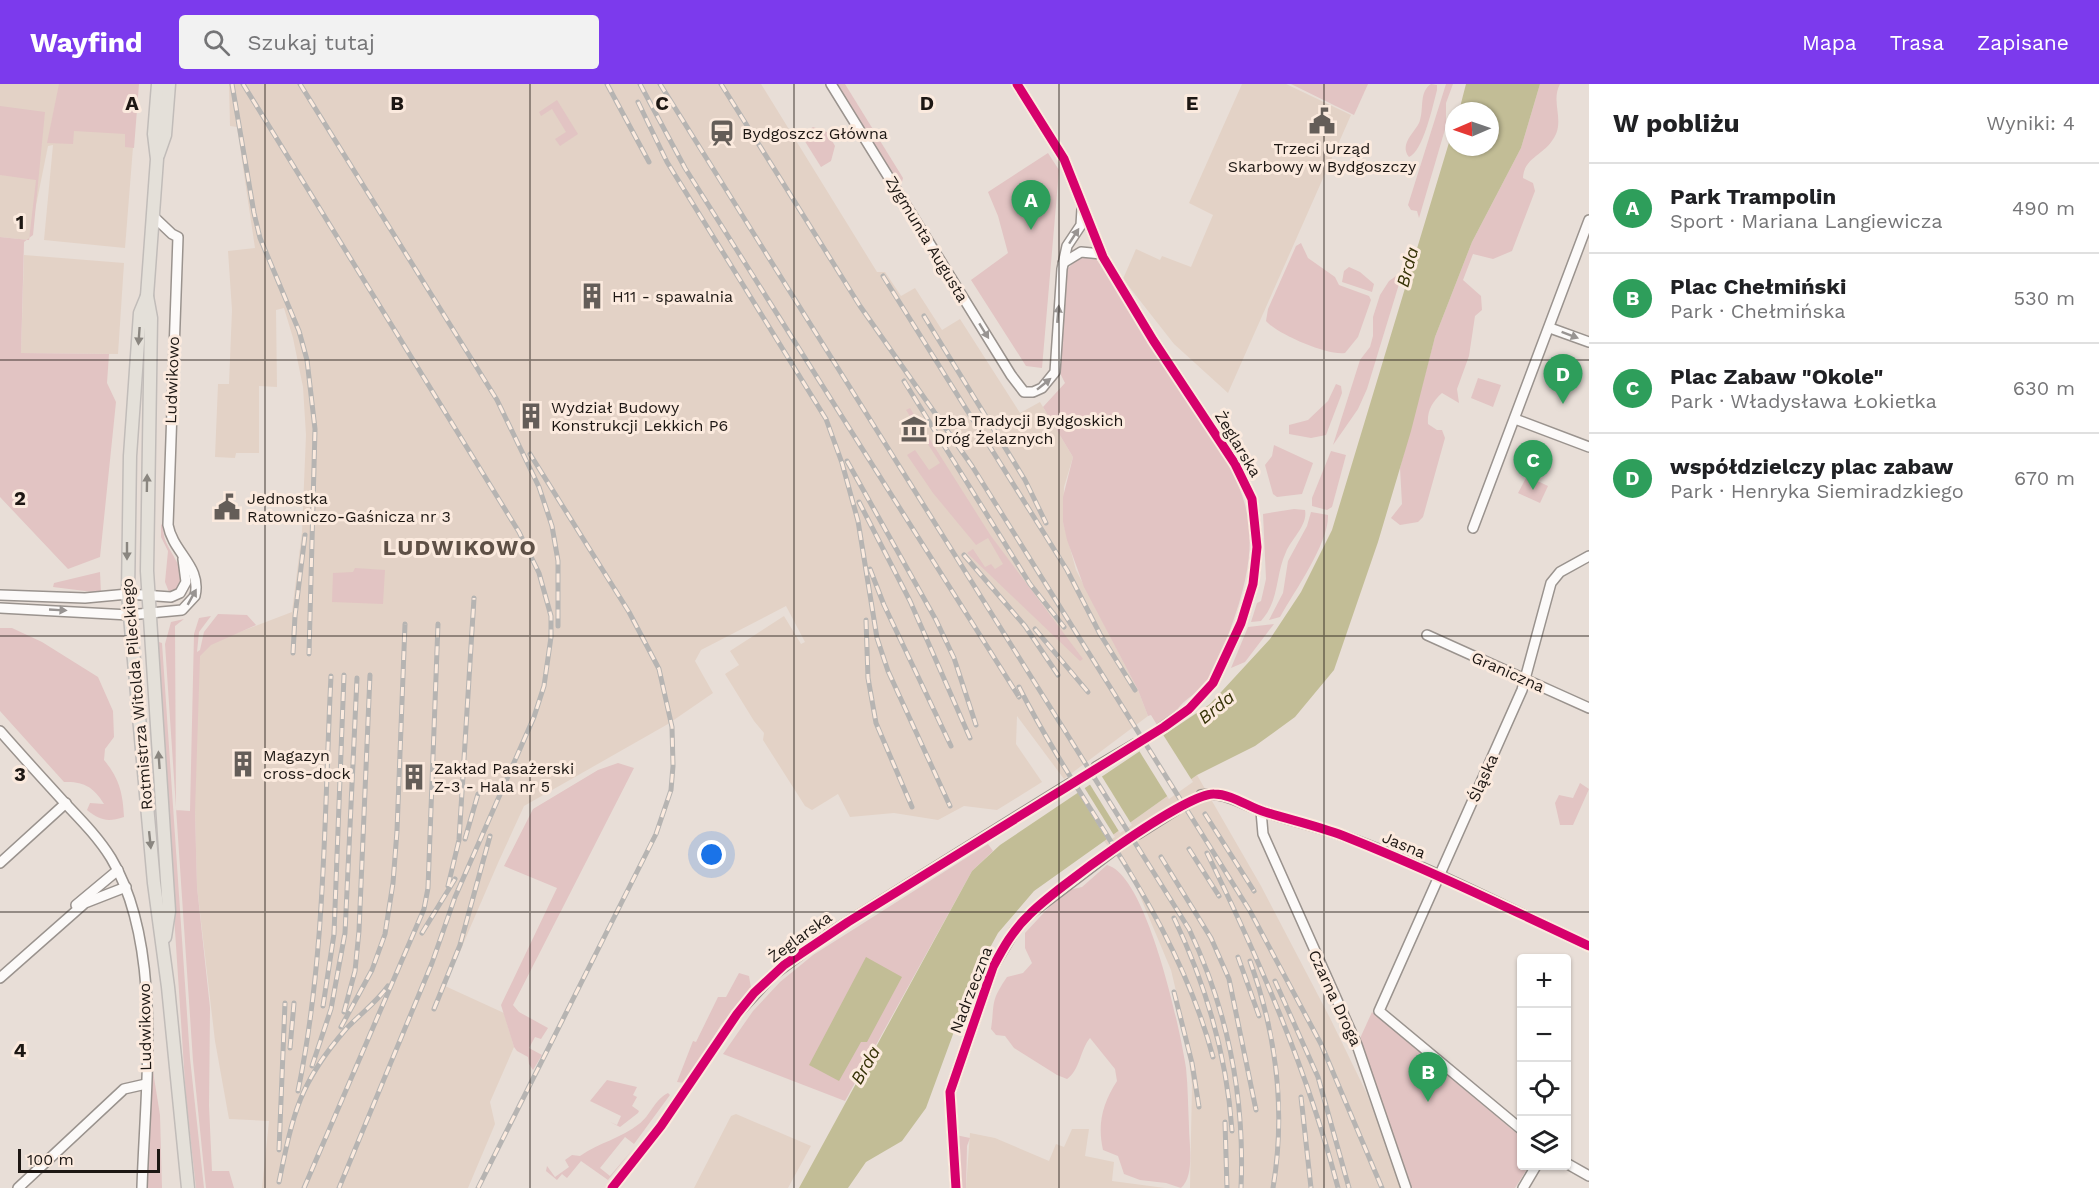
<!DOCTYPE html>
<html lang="pl">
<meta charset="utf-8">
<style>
:root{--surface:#fff;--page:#f2f2f2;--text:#202124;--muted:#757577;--line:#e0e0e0;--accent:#7c3aed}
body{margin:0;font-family:"Work Sans",sans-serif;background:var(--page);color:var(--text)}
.controls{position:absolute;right:18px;bottom:18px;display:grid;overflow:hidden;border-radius:6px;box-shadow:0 2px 4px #0004}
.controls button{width:54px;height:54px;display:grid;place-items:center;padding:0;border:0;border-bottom:2px solid var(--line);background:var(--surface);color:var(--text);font:30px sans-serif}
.compass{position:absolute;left:1445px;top:18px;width:54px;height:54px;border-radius:50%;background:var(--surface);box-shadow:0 2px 4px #0004;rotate:268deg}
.scale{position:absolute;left:18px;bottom:15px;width:142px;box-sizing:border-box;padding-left:6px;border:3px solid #1d1713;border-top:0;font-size:16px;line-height:21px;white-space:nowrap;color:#1d1713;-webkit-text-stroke:4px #fbeade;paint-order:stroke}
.you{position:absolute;left:712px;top:771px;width:21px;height:21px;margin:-15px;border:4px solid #fff;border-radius:50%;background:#1a73e8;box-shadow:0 0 0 9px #1a73e833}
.badge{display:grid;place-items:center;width:39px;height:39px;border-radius:50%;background:var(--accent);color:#fff;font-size:20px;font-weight:700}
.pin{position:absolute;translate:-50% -50px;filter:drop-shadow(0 2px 3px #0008)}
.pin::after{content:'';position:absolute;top:32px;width:21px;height:18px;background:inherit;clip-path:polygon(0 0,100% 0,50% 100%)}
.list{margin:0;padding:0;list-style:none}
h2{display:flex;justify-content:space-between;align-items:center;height:78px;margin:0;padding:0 24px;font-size:26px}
h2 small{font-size:20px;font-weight:400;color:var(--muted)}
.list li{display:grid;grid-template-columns:39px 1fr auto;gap:18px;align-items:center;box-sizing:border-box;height:90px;padding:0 24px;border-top:2px solid var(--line)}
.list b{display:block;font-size:22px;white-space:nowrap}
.list p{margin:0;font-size:20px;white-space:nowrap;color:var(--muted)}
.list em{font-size:20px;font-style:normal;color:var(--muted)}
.icon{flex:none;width:33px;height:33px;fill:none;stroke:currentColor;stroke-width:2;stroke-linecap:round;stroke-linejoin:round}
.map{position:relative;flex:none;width:1589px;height:1104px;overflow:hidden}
header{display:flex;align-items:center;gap:36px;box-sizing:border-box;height:84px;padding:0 30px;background:var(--accent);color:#fff}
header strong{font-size:28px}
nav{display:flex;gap:33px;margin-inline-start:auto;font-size:21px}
.search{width:420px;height:54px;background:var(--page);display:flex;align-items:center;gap:15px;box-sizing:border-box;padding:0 21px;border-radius:6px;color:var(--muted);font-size:22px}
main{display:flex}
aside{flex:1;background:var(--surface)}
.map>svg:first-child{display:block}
.built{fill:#e3d2c6}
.green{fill:#e2c4c3}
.water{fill:#c2bd96}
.pier{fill:#e8ded7}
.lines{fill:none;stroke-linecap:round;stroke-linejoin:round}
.minor-tunnel{stroke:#bfb6b0;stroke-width:9;stroke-dasharray:9 4.5;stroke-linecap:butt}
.minor-casing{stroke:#9a938e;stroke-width:12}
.major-casing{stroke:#c1bcb9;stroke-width:15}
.minor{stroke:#fcfaf9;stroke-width:9}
.major{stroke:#e4e0d9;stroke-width:12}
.rail-casing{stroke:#b6b4b2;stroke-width:5}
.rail{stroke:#fbeade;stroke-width:3;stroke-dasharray:9;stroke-linecap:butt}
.cycleway-casing{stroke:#fbeade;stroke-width:13}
.cycleway{stroke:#d6006c;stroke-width:9}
.oneway{fill:#989492}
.oneway2{fill:#8a8680}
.grid{fill:none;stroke:#1d1713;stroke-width:1.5;stroke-opacity:0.55}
.labels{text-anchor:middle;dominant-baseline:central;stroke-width:6;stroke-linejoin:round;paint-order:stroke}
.poi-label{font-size:16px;fill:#1d1713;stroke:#fbeade;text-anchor:start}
.street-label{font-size:16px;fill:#1d1713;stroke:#fbeade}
.water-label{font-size:18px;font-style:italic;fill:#353206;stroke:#fbeade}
.district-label{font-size:22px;font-weight:bold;letter-spacing:1.5px;fill:#5e5046;stroke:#fbeade}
.grid-label{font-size:20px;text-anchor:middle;font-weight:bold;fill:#1d1713;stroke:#fbeade;stroke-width:6;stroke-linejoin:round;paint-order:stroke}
</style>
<header>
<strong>Wayfind</strong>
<div class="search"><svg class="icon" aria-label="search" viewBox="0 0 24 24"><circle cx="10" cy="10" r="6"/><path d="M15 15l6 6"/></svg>Szukaj tutaj</div>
<nav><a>Mapa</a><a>Trasa</a><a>Zapisane</a></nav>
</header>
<main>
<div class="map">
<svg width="1589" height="1104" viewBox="0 0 1589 1104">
<rect width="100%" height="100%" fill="#e8ded7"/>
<g class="built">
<path d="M0,0H138L125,164L44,156L53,61L48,62L29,156L0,153Z"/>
<path d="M229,0H761L877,188H885L901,212L915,204L942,246L960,235L1020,329L1040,318L1073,373L1064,403L1063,438L1076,486L1138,606L1148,632L1064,695L1017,632L1016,660L1042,698L997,726L964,722L938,736L894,729L850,733L838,710L812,726L805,722L763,656L764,649L754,637L725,590L739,581L730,567L784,532L801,560L805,558L786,522L701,566L695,577L713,609L668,640L524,722L498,779L445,902L504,929L514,963L490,1018L495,1040L468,1104H262L269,1037L229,1035L215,957L197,803L195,727V571L211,559L292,528L302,448L306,351L303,303L293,254L284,224L276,226L277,303L259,302V369H236L235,374L215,373L218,300H229L232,226L228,167L255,164L237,43L230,42Z"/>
<path d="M1242,0H1286L1351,31L1228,309L1174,260L1123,195L1136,165L1160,176L1162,172L1191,183L1213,131L1189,119Z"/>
<path d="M24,171L124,179L118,270L21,269Z"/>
<path d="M1197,691L1261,802L1330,934L1367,1010L1403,1104H1190L1192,1001L1185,945L1171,886L1132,793L1104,757Z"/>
<path d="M736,1030L811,1062L788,1104H694L731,1032Z"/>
<path d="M1072,1045H1089L1085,1072L1114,1078L1112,1097L1165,1104H966L970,1049L995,1054L1049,1077L1056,1060L1064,1063Z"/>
</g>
<g class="green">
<path d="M59,0H139L134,64L125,63V50L74,47L73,60L47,59Z"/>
<path d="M837,0H845L903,94L902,98L897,97Z"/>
<path d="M1291,0H1368L1354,31Z"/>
<path d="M1431,0L1437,1V6C1433,21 1423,68 1409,73C1398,59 1418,46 1420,36C1424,23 1419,8 1431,0Z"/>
<path d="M1446,0H1453L1446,19V42L1419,134L1417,127L1411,126L1408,121Z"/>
<path d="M1540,0H1560C1551,17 1563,33 1556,50C1546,72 1524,72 1523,94L1533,99L1535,107L1512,167L1493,175L1473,170L1463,196L1481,212L1482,226L1475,232L1469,272L1457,305L1459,319L1442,309C1432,318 1427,327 1428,340L1437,346H1442L1445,354L1423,433L1418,438L1400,441L1391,434L1402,420L1400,384L1435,253L1472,158L1521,64Z"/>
<path d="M557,16L578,50L560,62L555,55L566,48L552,25L541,32L539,28Z"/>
<path d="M0,22L45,28L33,151L24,158L21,269L109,270L107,299L116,318L100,473L68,485L0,413V153L29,156L36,96L0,91Z"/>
<path d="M813,43L827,48L835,62L831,77L821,83L801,51Z"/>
<path d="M1048,69L1059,86L1042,284L1026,282L971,196L1008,169L998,132L988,108Z"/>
<path d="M1301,159L1308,174L1335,193L1339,201L1369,212L1371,216L1358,253L1345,269C1328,272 1277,250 1266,237L1268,225L1296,162Z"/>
<path d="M1080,173L1096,175L1100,180C1126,221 1152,263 1179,303C1241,397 1273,431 1230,546C1223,565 1216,587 1202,603C1196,610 1187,614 1181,621C1173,630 1168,635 1157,641L1151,631L1148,632L1138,606L1084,503L1067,456L1063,438V413L1073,373L1043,323L1065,299L1058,285L1067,185Z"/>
<path d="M1349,183L1360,188L1374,200L1372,208L1342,198L1344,187Z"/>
<path d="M1403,187L1367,305L1358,325L1333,361L1360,276L1370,263L1373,252V233L1380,211L1389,197Z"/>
<path d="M1478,294L1501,301L1493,323L1471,314Z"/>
<path d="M1336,300L1341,302L1342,309L1326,351L1311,354L1289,350V341L1308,336L1328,317Z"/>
<path d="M910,324L991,452L1083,575L1080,577L967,469L973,465L985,483L991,480L995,485L1003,480L988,454L976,461L933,409L907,371L915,366L929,386L940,379L906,326Z"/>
<path d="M1274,361L1313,379L1302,410L1277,413L1273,410L1265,381L1272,372Z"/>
<path d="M1331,367L1346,371L1332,423L1327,426L1312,422V414Z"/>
<path d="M1527,392L1548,402L1540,419L1518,409Z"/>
<path d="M1294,425L1305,426C1308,441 1292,454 1286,468C1275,491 1280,516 1261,537L1251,538L1257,519L1261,517L1266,495L1263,430Z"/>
<path d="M1311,428L1328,431C1329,459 1294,508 1280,533L1269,536L1283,509L1288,477L1307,442Z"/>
<path d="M164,438C164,442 163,448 164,452C167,468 200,500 169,508L165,498L168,467L161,453V441Z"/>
<path d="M355,484L385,486L383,520L332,518L333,489L353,488Z"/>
<path d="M100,488L101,509L53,503L54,499Z"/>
<path d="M218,530L247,531L256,541L211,561L200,572L195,728L197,803L210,924L209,1022L212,1087H229L234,1104H206L205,1095L193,977L165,560L171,538L184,535L175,542L176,726L190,727L194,550L199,534L211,532L199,548L197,568L200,566L204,548Z"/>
<path d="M1274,540L1245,578L1231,584L1248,543Z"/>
<path d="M0,544H12L42,558L98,593L113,627L114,653L105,665L104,676C119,694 123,709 124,733C108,738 101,737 87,726L90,719L104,720C94,703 83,697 64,698L0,627Z"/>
<path d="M156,557L162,559L190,974L204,1104H196L186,1014Z"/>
<path d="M618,679L634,684L513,921L519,928L548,944L541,955L535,953L529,964L542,971L533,986L529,980L528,973L517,967L514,963L501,921L557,804L504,782L533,725L598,686Z"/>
<path d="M1580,699L1589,705L1573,741H1560L1555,719L1559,711L1573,714Z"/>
<path d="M988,760L993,767L972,787L845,1017L723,970L753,927L780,898L813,871Z"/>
<path d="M1107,781C1147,791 1180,944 1186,984C1188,1003 1188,1023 1189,1043C1189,1059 1195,1092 1181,1104L1166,1099L1140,1096L1124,1090L1118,1072L1103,1066C1097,1039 1103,1019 1117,997L1115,985L1090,954C1080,966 1080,986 1067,995L1057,991L1014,964L1005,952L996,951L991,945C995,918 990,918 1007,893L1023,889L1032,879L1025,864V849L1064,807L1082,803Z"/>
<path d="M739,889L749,892L751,904L721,941L687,996L684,999L677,998L693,957L696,958L718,913H726Z"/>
<path d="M1372,928L1521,1053L1522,1082H1529L1515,1104H1406L1357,961Z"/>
<path d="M152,981L160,1031L162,1104H147Z"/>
<path d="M607,996L637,1003L633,1011L637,1013L632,1022L639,1027L638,1029L620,1043L610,1038L617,1041L621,1032L590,1017Z"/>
<path d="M668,1009L670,1011L634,1060L625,1053L600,1084L610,1092L633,1065L608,1096L581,1077L567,1094L562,1090L557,1096L546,1087L547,1082L555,1093L569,1083L565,1076L572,1071L580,1072C598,1059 622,1054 639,1040C650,1032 655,1015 668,1009Z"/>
<path d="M951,1050L970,1054L967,1062L966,1104H956Z"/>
</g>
<g class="water">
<path d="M1466,0H1540L1521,64L1472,158L1435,253L1411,347L1378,458L1334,586L1295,633L1255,662L1197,691L1034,807L998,849L974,893L926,1024L902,1057L866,1078L848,1104H799L972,787L1000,761L1210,620L1270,555L1301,508L1332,446L1454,42V63H1490V27H1459Z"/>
<path d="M866,873L902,893L867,958H861L839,997L809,981Z"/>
</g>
<g class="pier">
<path d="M1162,649L1193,698L1169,715L1138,665Z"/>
<path d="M1101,691L1132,741L1120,749L1089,699Z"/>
<path d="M1084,703L1115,753L1108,757L1077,707Z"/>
</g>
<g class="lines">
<g class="minor-tunnel">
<path d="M1135,660L1160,645"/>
<path d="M1072,698L1096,683"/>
<path d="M1176,726L1201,711"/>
<path d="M1114,766L1138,750"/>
</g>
<g class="minor-casing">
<g id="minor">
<path d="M831,0L1011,291L1024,308H1033L1042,304L1055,288L1062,185L1067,162L1081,141L1082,125"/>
<path d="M1017,0L1064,75L1103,173L1153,256L1235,380L1252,415L1257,463L1253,500L1241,539L1213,599L1189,625L1160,645"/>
<path d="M1063,179L1081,168L1102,170"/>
<path d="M1550,244L1589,258"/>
<path d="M1515,335L1589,363"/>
<path d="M1473,444L1589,136"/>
<path d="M0,511L85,514L128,510L171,513L180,509L186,498L183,475"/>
<path d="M0,524L129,531L182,526L195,512C202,482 173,469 168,441L178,153L172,150L153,132"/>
<path d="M1427,551L1589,624"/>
<path d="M0,647C21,671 43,695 64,718C81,736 98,753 111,774C164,862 145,1004 142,1104"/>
<path d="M1096,683L1135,660"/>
<path d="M1201,711C1224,707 1241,720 1262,727C1288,736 1315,742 1341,751C1426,781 1507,824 1589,862"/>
<path d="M1261,727L1263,750L1357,961L1406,1104"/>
<path d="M1138,750L1176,726"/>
<path d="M0,779L66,719"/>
<path d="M76,821L118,786"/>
<path d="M0,894L85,819L126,803"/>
<path d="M1522,1046L1379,927L1522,606L1551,499L1560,488L1589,472"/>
<path d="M1566,1079L1589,1092"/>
<path d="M18,1104L124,1005L146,1000"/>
<path d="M612,1104L661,1042L737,930L772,892L828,850L1072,698"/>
<path d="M956,1104L950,1008L993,883L1015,846L1030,830L1114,766"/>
<path d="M1523,1104L1536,1082"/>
</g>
</g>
<g class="major-casing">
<g id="major">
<path d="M158,0L154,50L157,75L147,212L151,234L147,487L169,827L165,853"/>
<path d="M158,71L165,51L169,0"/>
<path d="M147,212L140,229L130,372L128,510L154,799L168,903L188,1104"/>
</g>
</g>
<use href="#minor" class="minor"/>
<use href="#major" class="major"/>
<g class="rail-casing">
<g id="rail">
<path d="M232,0L254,129L260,154L299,247L307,276L315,345L309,570"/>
<path d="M243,0L519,448L539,489L551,532V553L544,602L534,633L455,813L432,879L339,1104"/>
<path d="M300,0L497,316L539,403L552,442L558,477V542"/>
<path d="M607,0L649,78"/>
<path d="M640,0L685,84L1019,613"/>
<path d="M660,0L1189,845C1228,927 1245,1014 1241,1104"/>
<path d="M721,0L860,222L972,382L1250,827L1321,960L1382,1104"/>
<path d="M638,18L667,78L826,335L842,379L858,437L877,554L888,587L950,722"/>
<path d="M883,192L1067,486L1100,550L1135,606"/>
<path d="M924,232L1025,396L1046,439"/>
<path d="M904,297L1030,500L1064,543"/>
<path d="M847,377L936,536L954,574L976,641"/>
<path d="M859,418L910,517L970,654"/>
<path d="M964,471L1025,542L1058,591"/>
<path d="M870,485L884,521L951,662"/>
<path d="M866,536L868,594L876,639L912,723"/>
<path d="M1035,545L1088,608"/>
<path d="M293,569L295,532L305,451"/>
<path d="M1019,603C1085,732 1174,828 1213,973"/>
<path d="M1205,730L1254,807"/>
<path d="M465,755L478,710"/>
<path d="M1189,765L1219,812"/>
<path d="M1207,769C1260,877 1308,988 1338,1104"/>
<path d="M1161,773L1211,854L1229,895L1256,1026"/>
<path d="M448,802L459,756L474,514"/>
<path d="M1174,834C1206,901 1227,973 1232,1047"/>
<path d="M422,849L455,795"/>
<path d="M1238,873L1259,932"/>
<path d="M1250,877C1277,952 1286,1026 1273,1104"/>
<path d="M1275,897L1318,993L1349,1104"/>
<path d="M1174,908L1192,979L1199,1023"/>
<path d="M323,922L334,850L344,591"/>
<path d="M434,925L460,861L490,752"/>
<path d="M344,928L355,887L359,847L370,591"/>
<path d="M341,943L372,886L385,850L393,799L397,747L405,540"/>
<path d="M290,964L294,919"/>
<path d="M312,982L331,925L345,849L357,594"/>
<path d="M298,1007C326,871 324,730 331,592"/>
<path d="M1301,1013L1311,1104"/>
<path d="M1225,1038L1227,1104"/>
<path d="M279,1066L285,919"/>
<path d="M279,1098C293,1030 299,999 346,945C360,930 376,919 388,902"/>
<path d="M304,1104L424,825L428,804L438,540"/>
<path d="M478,1104L656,750L671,706L673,682L672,643L659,585L629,528L530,370"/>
</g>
</g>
<use href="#rail" class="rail"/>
<g class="cycleway-casing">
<g id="cycleway">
<path d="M612,1104L661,1042L737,930L754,909L784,881L848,838L1164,643L1189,625L1213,599L1241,539L1253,500L1257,463L1252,415L1235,380L1153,256L1103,173L1064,75L1017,0"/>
<path d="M956,1104L950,1008L993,883C1003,864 1013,846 1029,831C1053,806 1185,709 1214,710C1232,710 1248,723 1265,728C1291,736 1318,742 1344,752C1427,785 1508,824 1589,862"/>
</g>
</g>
<use href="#cycleway" class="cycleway"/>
</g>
<defs><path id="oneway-solid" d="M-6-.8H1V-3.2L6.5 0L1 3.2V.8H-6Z" transform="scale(1.5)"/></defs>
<g class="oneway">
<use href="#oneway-solid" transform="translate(1074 152) rotate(-57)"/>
<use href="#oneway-solid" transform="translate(1058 230) rotate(-85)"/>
<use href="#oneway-solid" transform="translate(984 247) rotate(58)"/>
<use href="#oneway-solid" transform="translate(1570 251) rotate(21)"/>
<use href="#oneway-solid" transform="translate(1044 300) rotate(-39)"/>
<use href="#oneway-solid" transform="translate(192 513) rotate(-61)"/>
<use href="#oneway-solid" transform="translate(58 526) rotate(3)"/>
</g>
<g class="oneway2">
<use href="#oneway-solid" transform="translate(139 252) rotate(94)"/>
<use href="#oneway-solid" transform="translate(147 399) rotate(-89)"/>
<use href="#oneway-solid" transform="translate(127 467) rotate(90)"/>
<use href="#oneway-solid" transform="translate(159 676) rotate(-94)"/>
<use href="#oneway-solid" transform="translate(150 756) rotate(84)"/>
</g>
<path class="grid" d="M265,0V1104M530,0V1104M794,0V1104M1059,0V1104M1324,0V1104M0,276H1589M0,552H1589M0,828H1589"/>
<defs>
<g id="civic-bare" transform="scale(2.07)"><path d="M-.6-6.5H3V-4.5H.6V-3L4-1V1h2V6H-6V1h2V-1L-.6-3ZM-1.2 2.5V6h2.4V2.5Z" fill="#645d58" stroke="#fbeade" stroke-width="2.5" paint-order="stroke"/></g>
<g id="station-bare" transform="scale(2.07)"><path d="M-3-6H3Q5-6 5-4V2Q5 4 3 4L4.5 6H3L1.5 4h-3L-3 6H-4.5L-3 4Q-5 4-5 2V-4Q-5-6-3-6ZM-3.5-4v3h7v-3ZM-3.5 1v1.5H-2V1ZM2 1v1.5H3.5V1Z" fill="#645d58" stroke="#fbeade" stroke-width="2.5" paint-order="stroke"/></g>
<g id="building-bare" transform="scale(2.07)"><path d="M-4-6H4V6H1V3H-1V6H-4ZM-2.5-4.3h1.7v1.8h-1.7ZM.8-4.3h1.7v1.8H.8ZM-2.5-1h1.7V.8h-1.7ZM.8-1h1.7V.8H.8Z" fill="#645d58" stroke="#fbeade" stroke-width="2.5" paint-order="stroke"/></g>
<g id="museum-bare" transform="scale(2.07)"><path d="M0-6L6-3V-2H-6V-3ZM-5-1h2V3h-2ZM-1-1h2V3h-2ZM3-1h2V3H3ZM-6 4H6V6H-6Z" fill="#645d58" stroke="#fbeade" stroke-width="2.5" paint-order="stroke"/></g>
</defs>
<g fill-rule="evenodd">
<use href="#civic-bare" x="1322" y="37"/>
<use href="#station-bare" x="722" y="49"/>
<use href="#building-bare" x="592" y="212"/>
<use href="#building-bare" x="531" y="332"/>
<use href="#museum-bare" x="914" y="345"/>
<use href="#civic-bare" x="227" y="423"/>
<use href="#building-bare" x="243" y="680"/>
<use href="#building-bare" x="414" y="693"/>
</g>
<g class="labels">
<g class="poi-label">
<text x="742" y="49">Bydgoszcz Główna</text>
<text x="1322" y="64" text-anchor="middle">Trzeci Urząd<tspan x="1322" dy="18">Skarbowy w Bydgoszczy</tspan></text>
<text x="612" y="212">H11 - spawalnia</text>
<text x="551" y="323">Wydział Budowy<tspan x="551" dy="18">Konstrukcji Lekkich P6</tspan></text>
<text x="934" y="336">Izba Tradycji Bydgoskich<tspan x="934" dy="18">Dróg Żelaznych</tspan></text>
<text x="247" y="414">Jednostka<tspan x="247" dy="18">Ratowniczo-Gaśnicza nr 3</tspan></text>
<text x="263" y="671">Magazyn<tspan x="263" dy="18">cross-dock</tspan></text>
<text x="434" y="684">Zakład Pasażerski<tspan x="434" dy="18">Z-3 - Hala nr 5</tspan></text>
</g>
<g class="street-label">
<text transform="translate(927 155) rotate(59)">Zygmunta Augusta</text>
<text transform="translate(172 296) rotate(-88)">Ludwikowo</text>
<text transform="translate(1238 360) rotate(59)">Żeglarska</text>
<text transform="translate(1508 588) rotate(24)">Graniczna</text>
<text transform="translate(137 610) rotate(-95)">Rotmistrza Witolda Pileckiego</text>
<text transform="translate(1483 694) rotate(-66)">Śląska</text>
<text transform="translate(1404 761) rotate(23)">Jasna</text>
<text transform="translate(800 853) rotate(-36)">Żeglarska</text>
<text transform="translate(971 906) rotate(-69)">Nadrzeczna</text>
<text transform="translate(1335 914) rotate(65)">Czarna Droga</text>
<text transform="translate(145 943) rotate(-91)">Ludwikowo</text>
</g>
<g class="water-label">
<text transform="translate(1407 183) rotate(-75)">Brda</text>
<text transform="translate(1216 623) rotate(-39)">Brda</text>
<text transform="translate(865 981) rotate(-60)">Brda</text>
</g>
<g class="district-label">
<text x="460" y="463">LUDWIKOWO</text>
</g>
</g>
<g class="grid-label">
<text x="132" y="26">A</text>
<text x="397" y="26">B</text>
<text x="662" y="26">C</text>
<text x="927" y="26">D</text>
<text x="1192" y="26">E</text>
<text x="20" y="145">1</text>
<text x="20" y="421">2</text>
<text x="20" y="697">3</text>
<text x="20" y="973">4</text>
</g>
</svg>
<div class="controls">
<button>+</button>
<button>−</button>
<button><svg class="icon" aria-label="locate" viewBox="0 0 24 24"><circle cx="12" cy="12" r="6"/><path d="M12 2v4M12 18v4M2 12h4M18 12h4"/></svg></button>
<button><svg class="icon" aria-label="layers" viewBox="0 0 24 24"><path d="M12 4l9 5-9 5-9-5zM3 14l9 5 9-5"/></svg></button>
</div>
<svg class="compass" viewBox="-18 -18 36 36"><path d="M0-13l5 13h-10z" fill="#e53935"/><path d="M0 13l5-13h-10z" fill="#757577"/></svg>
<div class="scale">100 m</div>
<div class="you"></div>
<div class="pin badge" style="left:1031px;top:146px;background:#2e9e5b">A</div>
<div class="pin badge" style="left:1428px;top:1018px;background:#2e9e5b">B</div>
<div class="pin badge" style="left:1533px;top:406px;background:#2e9e5b">C</div>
<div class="pin badge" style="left:1563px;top:320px;background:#2e9e5b">D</div>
</div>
<aside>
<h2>W pobliżu<small>Wyniki: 4</small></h2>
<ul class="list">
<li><span class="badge" style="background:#2e9e5b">A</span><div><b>Park Trampolin</b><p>Sport · Mariana Langiewicza</p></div><em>490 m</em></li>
<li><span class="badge" style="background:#2e9e5b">B</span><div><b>Plac Chełmiński</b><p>Park · Chełmińska</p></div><em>530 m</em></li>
<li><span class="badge" style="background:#2e9e5b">C</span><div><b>Plac Zabaw &quot;Okole&quot;</b><p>Park · Władysława Łokietka</p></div><em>630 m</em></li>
<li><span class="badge" style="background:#2e9e5b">D</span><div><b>współdzielczy plac zabaw</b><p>Park · Henryka Siemiradzkiego</p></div><em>670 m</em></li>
</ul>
</aside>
</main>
